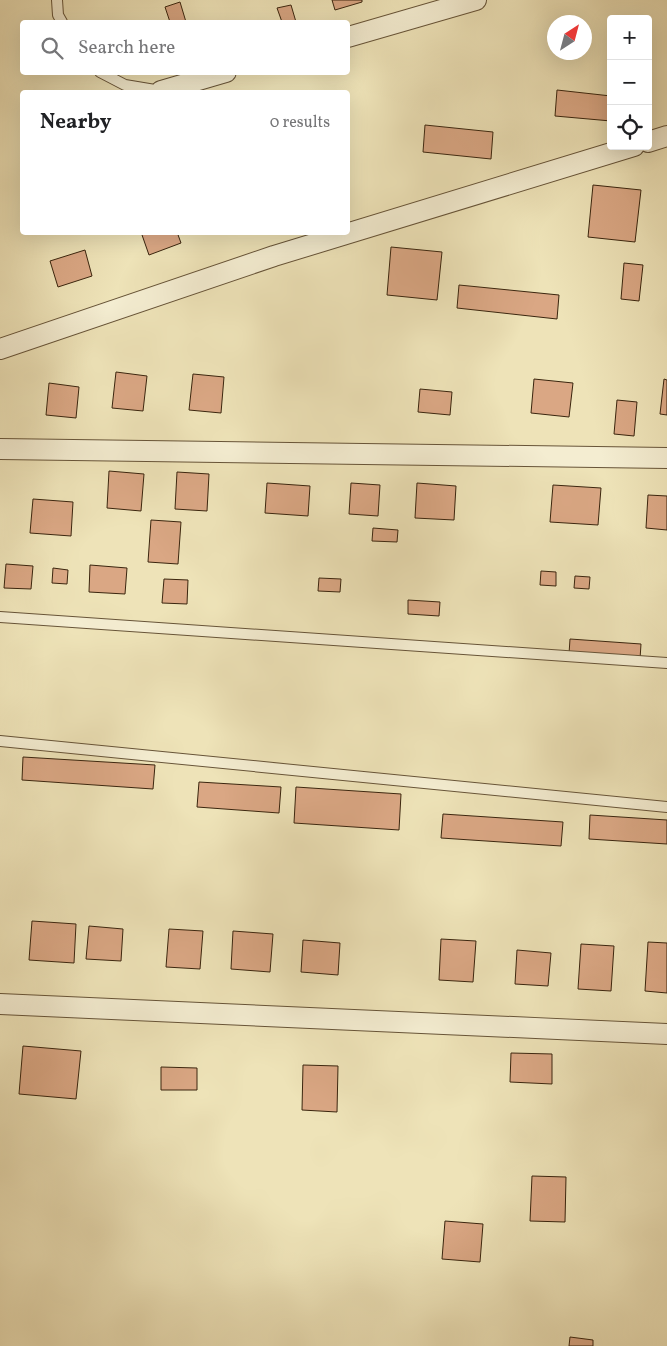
<!DOCTYPE html>
<meta charset="utf-8">
<style>
:root{--surface:#fff;--page:#f6f6f6;--text:#202124;--muted:#757577;--line:#e0e0e0}
body{margin:0;font-family:Vollkorn,serif;background:var(--page);color:var(--text)}
.controls{position:absolute;right:15px;top:15px;display:grid;overflow:hidden;border-radius:5px;box-shadow:0 5px 20px #0002}
.controls button{width:45px;height:45px;display:grid;place-items:center;padding:0;border:0;border-bottom:1px solid var(--line);background:var(--surface);color:var(--text);font:25px sans-serif}
.compass{position:absolute;left:547px;top:15px;width:45px;height:45px;border-radius:50%;background:var(--surface);box-shadow:0 5px 20px #0002;rotate:36deg}
.list{margin:0;padding:0;list-style:none}
h2{display:flex;justify-content:space-between;align-items:center;height:65px;margin:0;padding:0 20px;font-size:21px}
h2 small{font-size:16px;font-weight:400;color:var(--muted)}
.icon{flex:none;width:28px;height:28px;fill:none;stroke:currentColor;stroke-width:2;stroke-linecap:round;stroke-linejoin:round}
.map{position:relative;flex:none;width:667px;height:1346px;overflow:hidden}
.search{position:absolute;background:var(--surface);box-shadow:0 5px 20px #0002;left:20px;top:20px;width:330px;height:55px;display:flex;align-items:center;gap:12px;box-sizing:border-box;padding:0 18px;border-radius:5px;color:var(--muted);font-size:19px}
.panel{position:absolute;background:var(--surface);box-shadow:0 5px 20px #0002;left:20px;top:90px;width:330px;height:145px;border-radius:5px}
.map>svg:first-child{display:block}
.building{fill:#daa784;stroke:#3a250e}
.lines{fill:none;stroke-linecap:round;stroke-linejoin:round}
.service-casing{stroke:#675438;stroke-width:12}
.minor-casing{stroke:#675438;stroke-width:22}
.service{stroke:#f4edd1;stroke-width:10}
.minor{stroke:#f4edd1;stroke-width:20}
</style>
<div class="map">
<svg width="667" height="1346" viewBox="0 0 667 1346">
<rect width="100%" height="100%" fill="#eee3b8"/>
<filter id="stains"><feTurbulence type="fractalNoise" baseFrequency=".004" numOctaves="4"/><feColorMatrix values="0 0 0 0 .2 0 0 0 0 .09 0 0 0 0 .02 0 0 0 .5 -.17"/></filter>
<radialGradient id="worn" r=".72"><stop offset=".6" stop-color="#630" stop-opacity="0"/><stop offset="1" stop-color="#630" stop-opacity=".3"/></radialGradient>
<g class="building">
<path d="M332,0H362V2L335,10Z"/>
<path d="M180,2L186,22H170L165,7Z"/>
<path d="M291,5L296,22H282L277,8Z"/>
<path d="M557,90L611,96V121L555,116Z"/>
<path d="M425,125L493,132L491,159L423,152Z"/>
<path d="M593,185L641,190L635,242L588,237Z"/>
<path d="M141,232H177L181,243L149,255Z"/>
<path d="M391,247L442,252L437,300L387,295Z"/>
<path d="M85,250L92,276L58,287L50,261Z"/>
<path d="M624,263L643,265L639,301L621,299Z"/>
<path d="M459,285L559,295L557,319L457,308Z"/>
<path d="M116,372L147,376L143,411L112,408Z"/>
<path d="M193,374L224,377L221,413L189,410Z"/>
<path d="M534,379L573,383L569,417L531,413Z"/>
<path d="M664,379L667,380V415L660,414Z"/>
<path d="M49,383L79,387L76,418L46,415Z"/>
<path d="M420,389L452,392L450,415L418,412Z"/>
<path d="M617,400L637,402L634,436L614,434Z"/>
<path d="M109,471L144,474L141,511L107,508Z"/>
<path d="M177,472L209,474L207,511L175,509Z"/>
<path d="M267,483L310,486L308,516L265,513Z"/>
<path d="M351,483L380,485L378,516L349,514Z"/>
<path d="M417,483L456,486L454,520L415,518Z"/>
<path d="M553,485L601,488L598,525L550,522Z"/>
<path d="M648,495L667,496V530L646,528Z"/>
<path d="M33,499L73,502L71,536L30,533Z"/>
<path d="M151,520L181,522L178,564L148,562Z"/>
<path d="M373,528L398,530L397,542L372,541Z"/>
<path d="M6,564L33,566L31,589L4,588Z"/>
<path d="M90,565L127,568L125,594L89,592Z"/>
<path d="M53,568L68,570L67,584L52,583Z"/>
<path d="M541,571L556,572V586L540,585Z"/>
<path d="M575,576L590,577L589,589L574,588Z"/>
<path d="M319,578L341,579L340,592L318,591Z"/>
<path d="M164,579L188,580L187,604L162,603Z"/>
<path d="M408,600L440,602L439,616L408,614Z"/>
<path d="M570,639L641,644L640,659L569,654Z"/>
<path d="M23,757L155,765L153,789L22,780Z"/>
<path d="M199,782L281,787L279,813L197,807Z"/>
<path d="M296,787L401,794L399,830L294,823Z"/>
<path d="M443,814L563,822L561,846L441,838Z"/>
<path d="M590,815L667,820V844L589,839Z"/>
<path d="M32,921L76,924L74,963L29,960Z"/>
<path d="M89,926L123,929L121,961L86,959Z"/>
<path d="M169,929L203,931L200,969L166,967Z"/>
<path d="M233,931L273,934L270,972L231,969Z"/>
<path d="M441,939L476,941L473,982L439,980Z"/>
<path d="M303,940L340,943L338,975L301,972Z"/>
<path d="M648,942L667,943V993L645,991Z"/>
<path d="M581,944L614,946L611,991L578,989Z"/>
<path d="M517,950L551,953L548,986L515,984Z"/>
<path d="M23,1046L81,1051L76,1099L19,1094Z"/>
<path d="M511,1053L552,1054V1084L510,1082Z"/>
<path d="M303,1065L338,1066L337,1112L302,1110Z"/>
<path d="M161,1067L197,1068V1090H161Z"/>
<path d="M532,1176L566,1177L565,1222L530,1221Z"/>
<path d="M445,1221L483,1224L480,1262L442,1259Z"/>
<path d="M570,1337L593,1340V1346H569Z"/>
</g>
<g class="lines">
<g class="service-casing">
<g id="service">
<path d="M57,0L58,15L62,22"/>
<path d="M100,72L125,85L161,91"/>
<path d="M0,617L667,663"/>
<path d="M0,741L667,807"/>
</g>
</g>
<g class="minor-casing">
<g id="minor">
<path d="M348,37L476,0"/>
<path d="M161,91L226,72"/>
<path d="M648,142L667,136"/>
<path d="M0,349L274,256L634,146"/>
<path d="M0,449L667,458"/>
<path d="M0,1004L667,1034"/>
</g>
</g>
<use href="#service" class="service"/>
<use href="#minor" class="minor"/>
</g>
<rect width="100%" height="100%" filter="url(#stains)"/>
<rect width="100%" height="100%" fill="url(#worn)"/>
</svg>
<div class="controls">
<button>+</button>
<button>−</button>
<button><svg class="icon" aria-label="locate" viewBox="0 0 24 24"><circle cx="12" cy="12" r="6"/><path d="M12 2v4M12 18v4M2 12h4M18 12h4"/></svg></button>
</div>
<svg class="compass" viewBox="-18 -18 36 36"><path d="M0-13l5 13h-10z" fill="#e53935"/><path d="M0 13l5-13h-10z" fill="#757577"/></svg>
<div class="search"><svg class="icon" aria-label="search" viewBox="0 0 24 24"><circle cx="10" cy="10" r="6"/><path d="M15 15l6 6"/></svg>Search here</div>
<section class="panel">
<h2>Nearby<small>0 results</small></h2>
<ul class="list">
</ul>
</section>
</div>
